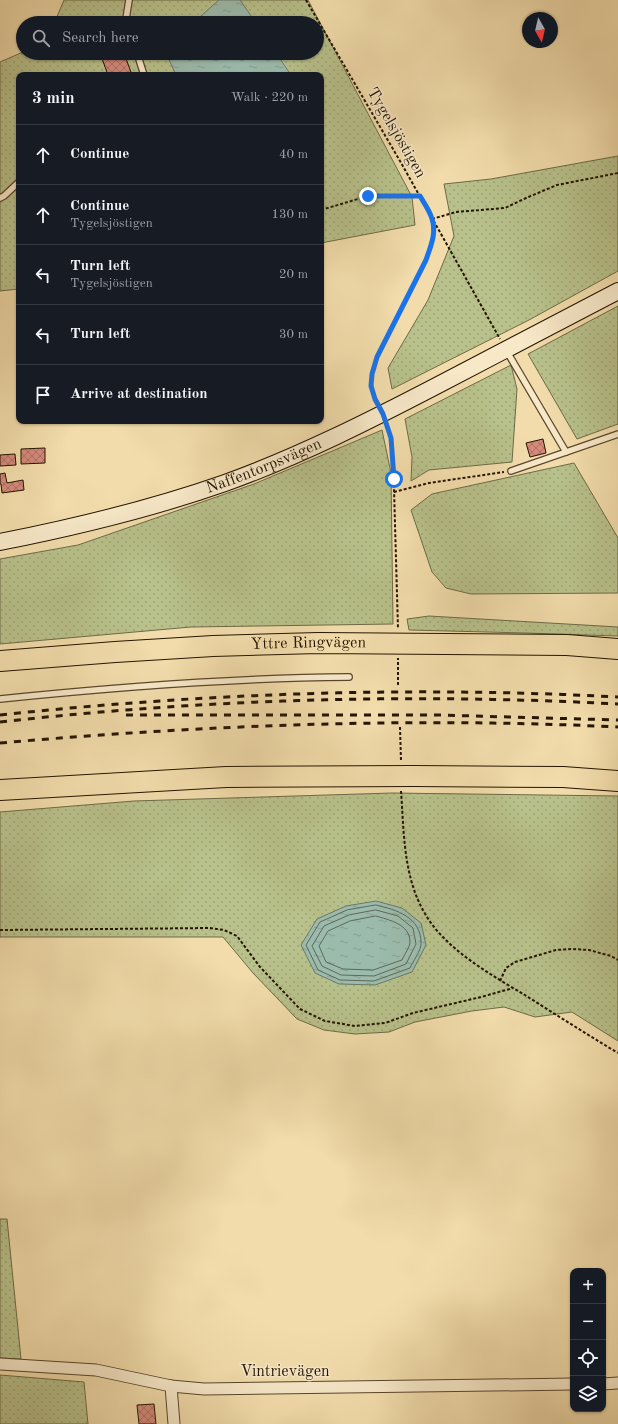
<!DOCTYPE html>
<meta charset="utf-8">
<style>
:root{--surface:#171b24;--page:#20242c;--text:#f1f3f6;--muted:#9ea1a6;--line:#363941}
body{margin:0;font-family:"Old Standard TT",serif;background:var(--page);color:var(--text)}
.controls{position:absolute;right:12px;bottom:12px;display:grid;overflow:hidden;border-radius:8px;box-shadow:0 1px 3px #0004}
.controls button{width:36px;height:36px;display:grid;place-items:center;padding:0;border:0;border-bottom:1px solid var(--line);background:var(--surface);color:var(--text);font:20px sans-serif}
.compass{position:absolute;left:522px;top:12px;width:36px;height:36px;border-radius:50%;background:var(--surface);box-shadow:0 1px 3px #0004;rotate:172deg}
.stop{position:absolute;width:12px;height:12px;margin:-9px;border:3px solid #1a73e8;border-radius:50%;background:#fff}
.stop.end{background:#1a73e8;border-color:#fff;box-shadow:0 1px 4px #0008}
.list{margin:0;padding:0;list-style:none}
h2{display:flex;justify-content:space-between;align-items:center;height:52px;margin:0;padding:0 16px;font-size:17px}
h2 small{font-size:13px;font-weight:400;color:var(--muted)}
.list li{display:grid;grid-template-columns:26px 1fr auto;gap:12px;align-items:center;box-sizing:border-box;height:60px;padding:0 16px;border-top:1px solid var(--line)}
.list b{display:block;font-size:15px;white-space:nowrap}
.list p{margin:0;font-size:13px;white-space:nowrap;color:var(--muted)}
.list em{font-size:13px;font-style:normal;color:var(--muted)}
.icon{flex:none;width:22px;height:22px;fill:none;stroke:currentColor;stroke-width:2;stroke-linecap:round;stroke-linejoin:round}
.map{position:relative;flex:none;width:618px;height:1424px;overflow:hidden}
.search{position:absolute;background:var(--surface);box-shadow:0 1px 3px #0004;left:16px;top:16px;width:308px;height:44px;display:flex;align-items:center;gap:10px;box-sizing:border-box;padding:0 14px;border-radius:22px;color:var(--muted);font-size:15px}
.panel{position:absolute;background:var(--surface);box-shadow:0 1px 3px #0004;left:16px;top:72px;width:308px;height:352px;border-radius:8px}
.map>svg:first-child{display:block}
.grass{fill:url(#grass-dots);stroke:#6e6a46}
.water{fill:url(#water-ripples);stroke:#6b7868}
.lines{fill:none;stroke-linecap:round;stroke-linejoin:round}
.shore{stroke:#606857;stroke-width:1}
.building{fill:url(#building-cross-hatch);stroke:#241401}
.lane-casing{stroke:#58462c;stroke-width:8}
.street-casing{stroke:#58462c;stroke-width:13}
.secondary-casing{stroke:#241401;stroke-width:18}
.highway-casing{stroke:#241401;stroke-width:22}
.path{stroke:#241401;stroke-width:2;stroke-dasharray:3 2;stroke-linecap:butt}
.lane{stroke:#f7e8c8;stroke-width:5.5}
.street{stroke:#f7e8c8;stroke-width:11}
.secondary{stroke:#f7e8c8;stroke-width:16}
.highway{stroke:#f2dcab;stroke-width:20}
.rail{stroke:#241401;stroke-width:3;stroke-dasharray:7 7;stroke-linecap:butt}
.route{stroke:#1a73e8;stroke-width:5}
.labels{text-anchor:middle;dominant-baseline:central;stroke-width:3;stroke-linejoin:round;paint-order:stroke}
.street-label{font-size:16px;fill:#241401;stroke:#f7e8c8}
</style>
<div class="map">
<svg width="618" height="1424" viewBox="0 0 618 1424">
<defs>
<pattern id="grass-dots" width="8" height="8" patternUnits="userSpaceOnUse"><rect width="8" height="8" fill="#b8c18b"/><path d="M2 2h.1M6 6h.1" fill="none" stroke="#9ea576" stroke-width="1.8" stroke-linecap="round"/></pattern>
<pattern id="water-ripples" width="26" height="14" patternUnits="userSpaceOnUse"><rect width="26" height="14" fill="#9bbbad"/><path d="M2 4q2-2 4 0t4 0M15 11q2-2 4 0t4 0" fill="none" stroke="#85a093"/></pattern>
<pattern id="building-cross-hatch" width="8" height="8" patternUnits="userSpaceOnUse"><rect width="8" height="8" fill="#d58a7c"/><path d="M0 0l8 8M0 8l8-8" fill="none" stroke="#ad7063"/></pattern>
</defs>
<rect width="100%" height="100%" fill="#f2dcab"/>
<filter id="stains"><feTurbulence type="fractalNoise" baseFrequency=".005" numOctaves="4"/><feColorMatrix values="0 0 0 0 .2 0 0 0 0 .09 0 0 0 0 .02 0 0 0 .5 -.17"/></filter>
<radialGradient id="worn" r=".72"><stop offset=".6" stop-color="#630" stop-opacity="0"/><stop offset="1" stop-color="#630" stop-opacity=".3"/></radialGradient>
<g class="grass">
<path d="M64,0H308L412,197L415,225L321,243V75H19V289L0,291V62L23,52V53H317V23H53L56,19Z"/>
<path d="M618,156V271L529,320L392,389L388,368L428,300L454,236L444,184L491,179Z"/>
<path d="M618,306V424L577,439L528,354Z"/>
<path d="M511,365L517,389L512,462L429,470L411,481L412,457L405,419Z"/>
<path d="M382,430L391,473L393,624L191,627L0,644V559L78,545L254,484Z"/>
<path d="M574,463L618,538V593L471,594L446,588L432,572L411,510L432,494Z"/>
<path d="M429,616L618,627V636L526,633L409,630L407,619Z"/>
<path d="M392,793L618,796V1041L572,1012L535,1017L504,1007L472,1011L415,1022L389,1032L355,1034L324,1030L297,1019L253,973L223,937H0V812L134,801Z"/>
<path d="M0,1219H7L21,1359L0,1358Z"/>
<path d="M0,1375L84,1382L88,1424H0Z"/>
</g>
<g class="water">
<path d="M219,0H240L256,23H193Z"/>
<path d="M166,53H276L291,75H176Z"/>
<path d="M376,901L402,908L421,923L426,945L412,972L375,985L339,984L315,973L301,945L317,919L346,906Z"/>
</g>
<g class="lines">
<g class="shore">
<path d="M376,905C397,910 421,917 421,943C422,949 412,963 410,968L374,981L340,980L318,970L306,945L320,922L347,910Z"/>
<path d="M376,910L398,916L413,928L416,944L406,964L374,976L341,975L322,966L312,946L324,926L349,915Z"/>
<path d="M376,916C389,920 410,924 410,942C410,947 404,955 402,960L373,970L343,969L326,962L319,946L328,931L350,921Z"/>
</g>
</g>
<g class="building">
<path d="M100,53H124L132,75H108Z"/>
<path d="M543,439L546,453L530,457L526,443Z"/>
<path d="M45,448V463L21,464V449Z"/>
<path d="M15,454L16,465L0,466V455Z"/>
<path d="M5,473L7,483L23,480L24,490L2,493L1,484H0V474Z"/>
<path d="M154,1404L156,1424H139L137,1405Z"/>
</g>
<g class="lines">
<g class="lane-casing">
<g id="lane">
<path d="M127,23L126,19L129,0"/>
<path d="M137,53L144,75"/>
<path d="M0,198L4,196L19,182"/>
<path d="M506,350L566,452"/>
<path d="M511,471L618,434"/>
<path d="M0,699C116,687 233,678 349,677"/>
</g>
</g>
<g class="street-casing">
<g id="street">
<path d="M0,1364L96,1370L171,1386L204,1389L573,1384"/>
<path d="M603,1384L618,1383"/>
<path d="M171,1386L174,1424"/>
</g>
</g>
<g class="secondary-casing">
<g id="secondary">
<path id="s1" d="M0,542C76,527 151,509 225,483C300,456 371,420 442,383C501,352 559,322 618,291"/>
</g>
</g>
<g class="highway-casing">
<g id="highway">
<path id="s2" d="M0,661L115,652L213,646L318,643L567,645L618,649"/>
<path d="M0,790L226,777L413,776L563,777L618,781"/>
</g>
</g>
<g class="path">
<path d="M306,0L400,161L500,339"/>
<path d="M321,210L368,196H420"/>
<path d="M432,219L456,212L505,208L526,198L557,185L618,173"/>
<path d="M377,402C369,387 372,373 377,357L426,260C431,246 434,234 432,219"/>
<path d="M387,425L391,438L393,454L398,629"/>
<path d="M394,492L429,483L504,472"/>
<path d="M398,685V658"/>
<path d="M400,727L401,761"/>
<path d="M401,791C404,831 403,875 424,912C445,950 492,975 528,997C558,1016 588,1035 618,1053"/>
<path d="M0,930L210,928L224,930L237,936L260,967L300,1009L325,1021L355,1026L385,1023L413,1013L481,997L513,988"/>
<path d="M500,981L506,968L515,962L556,950L572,949L589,950L611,956L618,960"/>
</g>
<use href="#lane" class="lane"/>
<use href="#street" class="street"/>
<use href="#secondary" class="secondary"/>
<use href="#highway" class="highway"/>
<g class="rail">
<path d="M0,715C205,693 412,686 618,697"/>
<path d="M126,715H438L618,720"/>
<path d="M0,722C205,699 412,693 618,704"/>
<path d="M0,743C206,725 412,717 618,727"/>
</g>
</g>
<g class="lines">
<path class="route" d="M368,196H420C424,203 430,211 432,219C437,233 430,248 426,260L377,357L372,374L371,386L375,399L383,414L391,438L394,479"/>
</g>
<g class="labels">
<g class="street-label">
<text transform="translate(396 133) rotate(60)">Tygelsjöstigen</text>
<text stroke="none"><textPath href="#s1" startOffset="275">Naffentorpsvägen</textPath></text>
<text stroke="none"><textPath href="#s2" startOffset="309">Yttre Ringvägen</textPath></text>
<text x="285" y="1372">Vintrievägen</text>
</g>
</g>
<rect width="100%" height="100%" filter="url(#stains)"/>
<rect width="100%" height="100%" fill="url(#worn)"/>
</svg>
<div class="controls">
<button>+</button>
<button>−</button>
<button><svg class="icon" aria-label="locate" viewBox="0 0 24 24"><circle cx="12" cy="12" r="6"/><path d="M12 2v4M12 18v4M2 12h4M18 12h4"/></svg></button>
<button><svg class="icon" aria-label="layers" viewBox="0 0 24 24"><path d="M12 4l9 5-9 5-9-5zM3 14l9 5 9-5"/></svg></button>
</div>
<svg class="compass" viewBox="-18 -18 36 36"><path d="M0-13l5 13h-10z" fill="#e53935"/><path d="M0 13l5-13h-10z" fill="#9ea1a6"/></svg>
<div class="stop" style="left:394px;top:479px"></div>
<div class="stop end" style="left:368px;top:196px"></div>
<div class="search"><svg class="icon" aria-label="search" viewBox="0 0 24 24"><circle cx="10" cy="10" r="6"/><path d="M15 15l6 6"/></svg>Search here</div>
<section class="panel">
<h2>3 min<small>Walk · 220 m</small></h2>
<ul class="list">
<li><svg class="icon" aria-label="ahead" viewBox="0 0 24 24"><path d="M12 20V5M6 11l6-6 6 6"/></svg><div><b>Continue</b></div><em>40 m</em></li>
<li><svg class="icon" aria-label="ahead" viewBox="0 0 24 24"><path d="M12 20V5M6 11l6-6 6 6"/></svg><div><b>Continue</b><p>Tygelsjöstigen</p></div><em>130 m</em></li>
<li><svg class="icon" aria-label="left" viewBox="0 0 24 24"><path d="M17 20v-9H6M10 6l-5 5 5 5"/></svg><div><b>Turn left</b><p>Tygelsjöstigen</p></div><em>20 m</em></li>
<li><svg class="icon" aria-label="left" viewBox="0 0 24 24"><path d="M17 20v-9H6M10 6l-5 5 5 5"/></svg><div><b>Turn left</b></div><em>30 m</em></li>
<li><svg class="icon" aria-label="arrive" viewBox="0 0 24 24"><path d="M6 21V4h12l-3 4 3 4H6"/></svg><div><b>Arrive at destination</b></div></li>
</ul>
</section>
</div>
